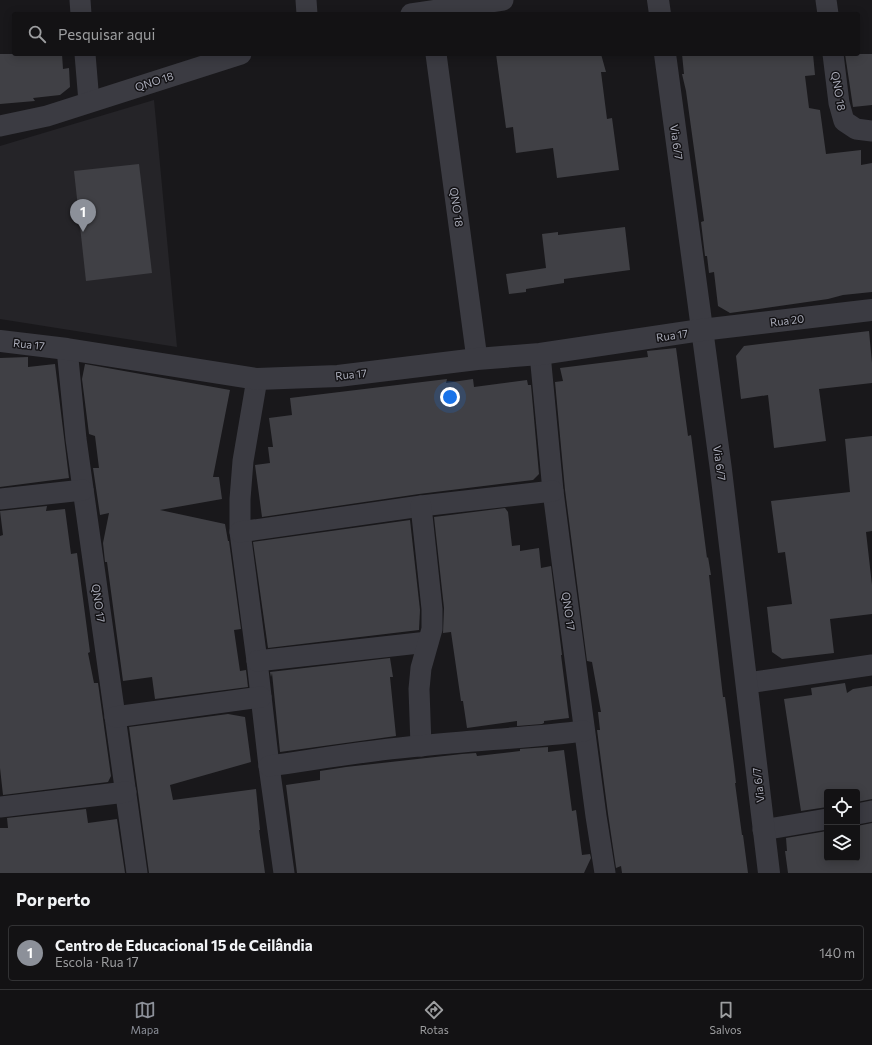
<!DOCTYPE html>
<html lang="pt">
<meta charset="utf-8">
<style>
:root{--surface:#131214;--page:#1c1b1d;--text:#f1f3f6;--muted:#9d9ea0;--line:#323234;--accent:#8c9099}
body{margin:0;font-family:Commissioner,sans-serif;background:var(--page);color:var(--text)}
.controls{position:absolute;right:12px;bottom:12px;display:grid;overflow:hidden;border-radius:4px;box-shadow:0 2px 10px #0003}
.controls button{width:36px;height:36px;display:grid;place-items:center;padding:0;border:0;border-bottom:1px solid var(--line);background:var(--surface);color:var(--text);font:20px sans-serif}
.you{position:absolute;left:450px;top:397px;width:14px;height:14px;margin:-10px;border:3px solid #fff;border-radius:50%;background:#1a73e8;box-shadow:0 0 0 6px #1a73e833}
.badge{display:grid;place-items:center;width:26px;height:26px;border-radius:50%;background:var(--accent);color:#fff;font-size:13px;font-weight:700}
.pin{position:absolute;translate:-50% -33px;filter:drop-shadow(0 1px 2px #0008)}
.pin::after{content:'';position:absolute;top:21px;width:14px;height:12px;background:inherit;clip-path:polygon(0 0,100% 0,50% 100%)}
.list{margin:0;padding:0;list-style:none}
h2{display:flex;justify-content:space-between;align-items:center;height:52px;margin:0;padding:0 16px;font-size:17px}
h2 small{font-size:13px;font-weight:400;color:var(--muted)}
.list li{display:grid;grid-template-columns:26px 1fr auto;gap:12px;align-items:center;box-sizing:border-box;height:56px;margin:0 8px 8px;padding:0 8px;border:1px solid var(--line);border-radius:4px}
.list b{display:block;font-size:15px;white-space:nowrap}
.list p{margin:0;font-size:13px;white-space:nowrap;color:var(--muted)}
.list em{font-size:13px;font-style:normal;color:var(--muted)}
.icon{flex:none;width:22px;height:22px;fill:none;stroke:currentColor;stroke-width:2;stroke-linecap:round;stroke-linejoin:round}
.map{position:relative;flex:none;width:872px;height:873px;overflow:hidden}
.search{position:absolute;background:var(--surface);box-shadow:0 2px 10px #0003;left:12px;right:12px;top:12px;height:44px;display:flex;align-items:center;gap:10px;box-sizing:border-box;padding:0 14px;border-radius:4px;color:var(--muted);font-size:15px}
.sheet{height:116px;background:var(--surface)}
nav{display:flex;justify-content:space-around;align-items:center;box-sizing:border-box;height:56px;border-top:1px solid var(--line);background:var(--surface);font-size:11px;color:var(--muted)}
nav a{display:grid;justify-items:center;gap:2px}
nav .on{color:var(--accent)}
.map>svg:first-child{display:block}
.built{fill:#252428}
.building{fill:#404045}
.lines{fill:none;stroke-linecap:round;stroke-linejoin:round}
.minor{stroke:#3b3b42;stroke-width:21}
.tertiary{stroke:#3b3b42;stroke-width:22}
.labels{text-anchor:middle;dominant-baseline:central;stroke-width:3;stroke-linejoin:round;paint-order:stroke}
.street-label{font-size:11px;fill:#abadba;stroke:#141316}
</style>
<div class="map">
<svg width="872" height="873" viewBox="0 0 872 873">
<rect width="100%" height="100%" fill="#19181b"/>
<path class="built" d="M154,100L177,347L0,319V146Z"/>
<g class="building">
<path d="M0,54H62L63,69L69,68L70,87L60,95L33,98L35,101L0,104Z"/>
<path d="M496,54H601L606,72H601L607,119L612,118L619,170L557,178L553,148L516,153L513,127L506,128Z"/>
<path d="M682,54H813L815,75L805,76L809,108L820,110L826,154L861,150V165L872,163V292L843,295L828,299L730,313L718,306L714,272L709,273L707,256H705L701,222L704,221L686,91L682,74H684Z"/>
<path d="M845,54H872V105L853,107Z"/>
<path d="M139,164L152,273L86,281L74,171Z"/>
<path d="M625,227L630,270L564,279V283L526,289V292L509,294L506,274L546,268L542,234L558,232V235Z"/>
<path d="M869,331L872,363V383L819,389L826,441L774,448L768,395L741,399L736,356L744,346Z"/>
<path d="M676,348L688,436L691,435L707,558L708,557L711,575H709L723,697H725L734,766L736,783H735L742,835H743L748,873H622L621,866L616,868L608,814L597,730H600L598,712H601L592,662L587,661L565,490L555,382L563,381L560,368L648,357L647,351Z"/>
<path d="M28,357V367L55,364L69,478L0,487V358Z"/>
<path d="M85,364L230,390L213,477H219L222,499L160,510L225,524L228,541H229L241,629L234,630L240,671L246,670L248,687L155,699L152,677L123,681L107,562H105L103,543L109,513L100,515L93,468H99L95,436L89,434L82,379Z"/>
<path d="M447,379L446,383L473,379L474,387L527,380L528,385H531L539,474L533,480L419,494L262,517L255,465L270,463L268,447H273L269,418L292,415L290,398Z"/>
<path d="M872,436V531L866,532L872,585V614L830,619L834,653L782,659L772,652L767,607L792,604L785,552L778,553L771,501L850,492L845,439Z"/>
<path d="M47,506L46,511L65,509L71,554L77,553L90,652L88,653L94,683H98L111,776L108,782L3,795L0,768V536L3,535L0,511Z"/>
<path d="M505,508L508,512L512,546L520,545V551L539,548L541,568L551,566L562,655H561L569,718L544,721V723L542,724L517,726V721L467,728L463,701H461L451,632L443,633L444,608L434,517Z"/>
<path d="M410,520L420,610L419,630L268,648L253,542Z"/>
<path d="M390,658L393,677H390L396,736L280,752L272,673L271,677L270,672Z"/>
<path d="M845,683L847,693L853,689L872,686V799L857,802V792H827V807L801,811L784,699L812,695L811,688Z"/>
<path d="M228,714L245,717L251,762L170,785L173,800L256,789L260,830H259L265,873H149L129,727Z"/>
<path d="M548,747V752L564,750L572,811L576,810L582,855L590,854L591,858L584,873H297L286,785L320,780V771L346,767L462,754L476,753L477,756L520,751V749Z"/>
<path d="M86,809L88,823L117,819L125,873H0V828H8L7,818Z"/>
<path d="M872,823V873H788L785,851H787L786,838L827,831V858H857V826Z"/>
</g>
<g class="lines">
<g class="minor">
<path d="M80,0L81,14"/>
<path d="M306,0L307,14"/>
<path d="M826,0L828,14"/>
<path d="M411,14L503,0"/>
<path d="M85,54L89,102"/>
<path d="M436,54L477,359"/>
<path d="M833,54L839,103L844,121L856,129L872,131"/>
<path d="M0,126L47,116L241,54"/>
<path d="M67,349L76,439L137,873"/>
<path d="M540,354L553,491L562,561L596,816L605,873"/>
<path d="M257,379L243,461L240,499V532L257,661L269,766L284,873"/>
<path d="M0,499L83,490"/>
<path d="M240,532L421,506L553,491"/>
<path d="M257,661L428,642"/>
<path d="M747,683L872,665"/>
<path d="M115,717L261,697"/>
<path d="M421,746L419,689L421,668L432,629V609L421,506"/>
<path d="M269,766C319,759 369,750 420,746C475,740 529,738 584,731"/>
<path d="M0,807L126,792"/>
<path d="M857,814L872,811"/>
<path d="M763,830L827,819"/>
</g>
<g class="tertiary">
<path d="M658,0L660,14"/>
<path d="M665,54L721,470L769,873"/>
<path d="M0,341L67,349L257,379L338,376L477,359L540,354L701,330L872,310"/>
</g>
</g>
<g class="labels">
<g class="street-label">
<text transform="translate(154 81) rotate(-18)">QNO 18</text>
<text transform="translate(839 91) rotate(80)">QNO 18</text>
<text transform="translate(677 142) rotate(82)">Via 6/7</text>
<text transform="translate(457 207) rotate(82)">QNO 18</text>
<text transform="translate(787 320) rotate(-7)">Rua 20</text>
<text transform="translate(672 335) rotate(-8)">Rua 17</text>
<text transform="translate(29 344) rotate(6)">Rua 17</text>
<text transform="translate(351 374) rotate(-6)">Rua 17</text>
<text transform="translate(720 463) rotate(82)">Via 6/7</text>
<text transform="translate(99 603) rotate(82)">QNO 17</text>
<text transform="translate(569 611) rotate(82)">QNO 17</text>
<text transform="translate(758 785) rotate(-97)">Via 6/7</text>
</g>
</g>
</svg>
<div class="controls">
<button><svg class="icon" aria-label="locate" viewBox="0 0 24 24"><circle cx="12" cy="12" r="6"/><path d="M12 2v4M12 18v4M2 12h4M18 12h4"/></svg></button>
<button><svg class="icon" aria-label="layers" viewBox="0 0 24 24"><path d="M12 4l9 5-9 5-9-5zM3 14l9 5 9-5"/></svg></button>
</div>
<div class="you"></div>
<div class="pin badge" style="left:83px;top:232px">1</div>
<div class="search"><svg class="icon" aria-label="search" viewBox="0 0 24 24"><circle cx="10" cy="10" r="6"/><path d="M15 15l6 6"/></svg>Pesquisar aqui</div>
</div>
<section class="sheet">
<h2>Por perto<small></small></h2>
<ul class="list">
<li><span class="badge">1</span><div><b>Centro de Educacional 15 de Ceilândia</b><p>Escola · Rua 17</p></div><em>140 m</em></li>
</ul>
</section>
<nav>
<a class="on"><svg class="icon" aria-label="map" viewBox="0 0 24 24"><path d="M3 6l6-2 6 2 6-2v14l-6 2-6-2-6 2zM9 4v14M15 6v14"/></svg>Mapa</a>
<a><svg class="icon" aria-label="directions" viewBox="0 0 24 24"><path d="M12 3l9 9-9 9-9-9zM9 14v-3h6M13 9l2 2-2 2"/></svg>Rotas</a>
<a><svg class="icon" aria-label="saved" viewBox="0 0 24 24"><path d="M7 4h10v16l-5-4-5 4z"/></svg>Salvos</a>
</nav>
